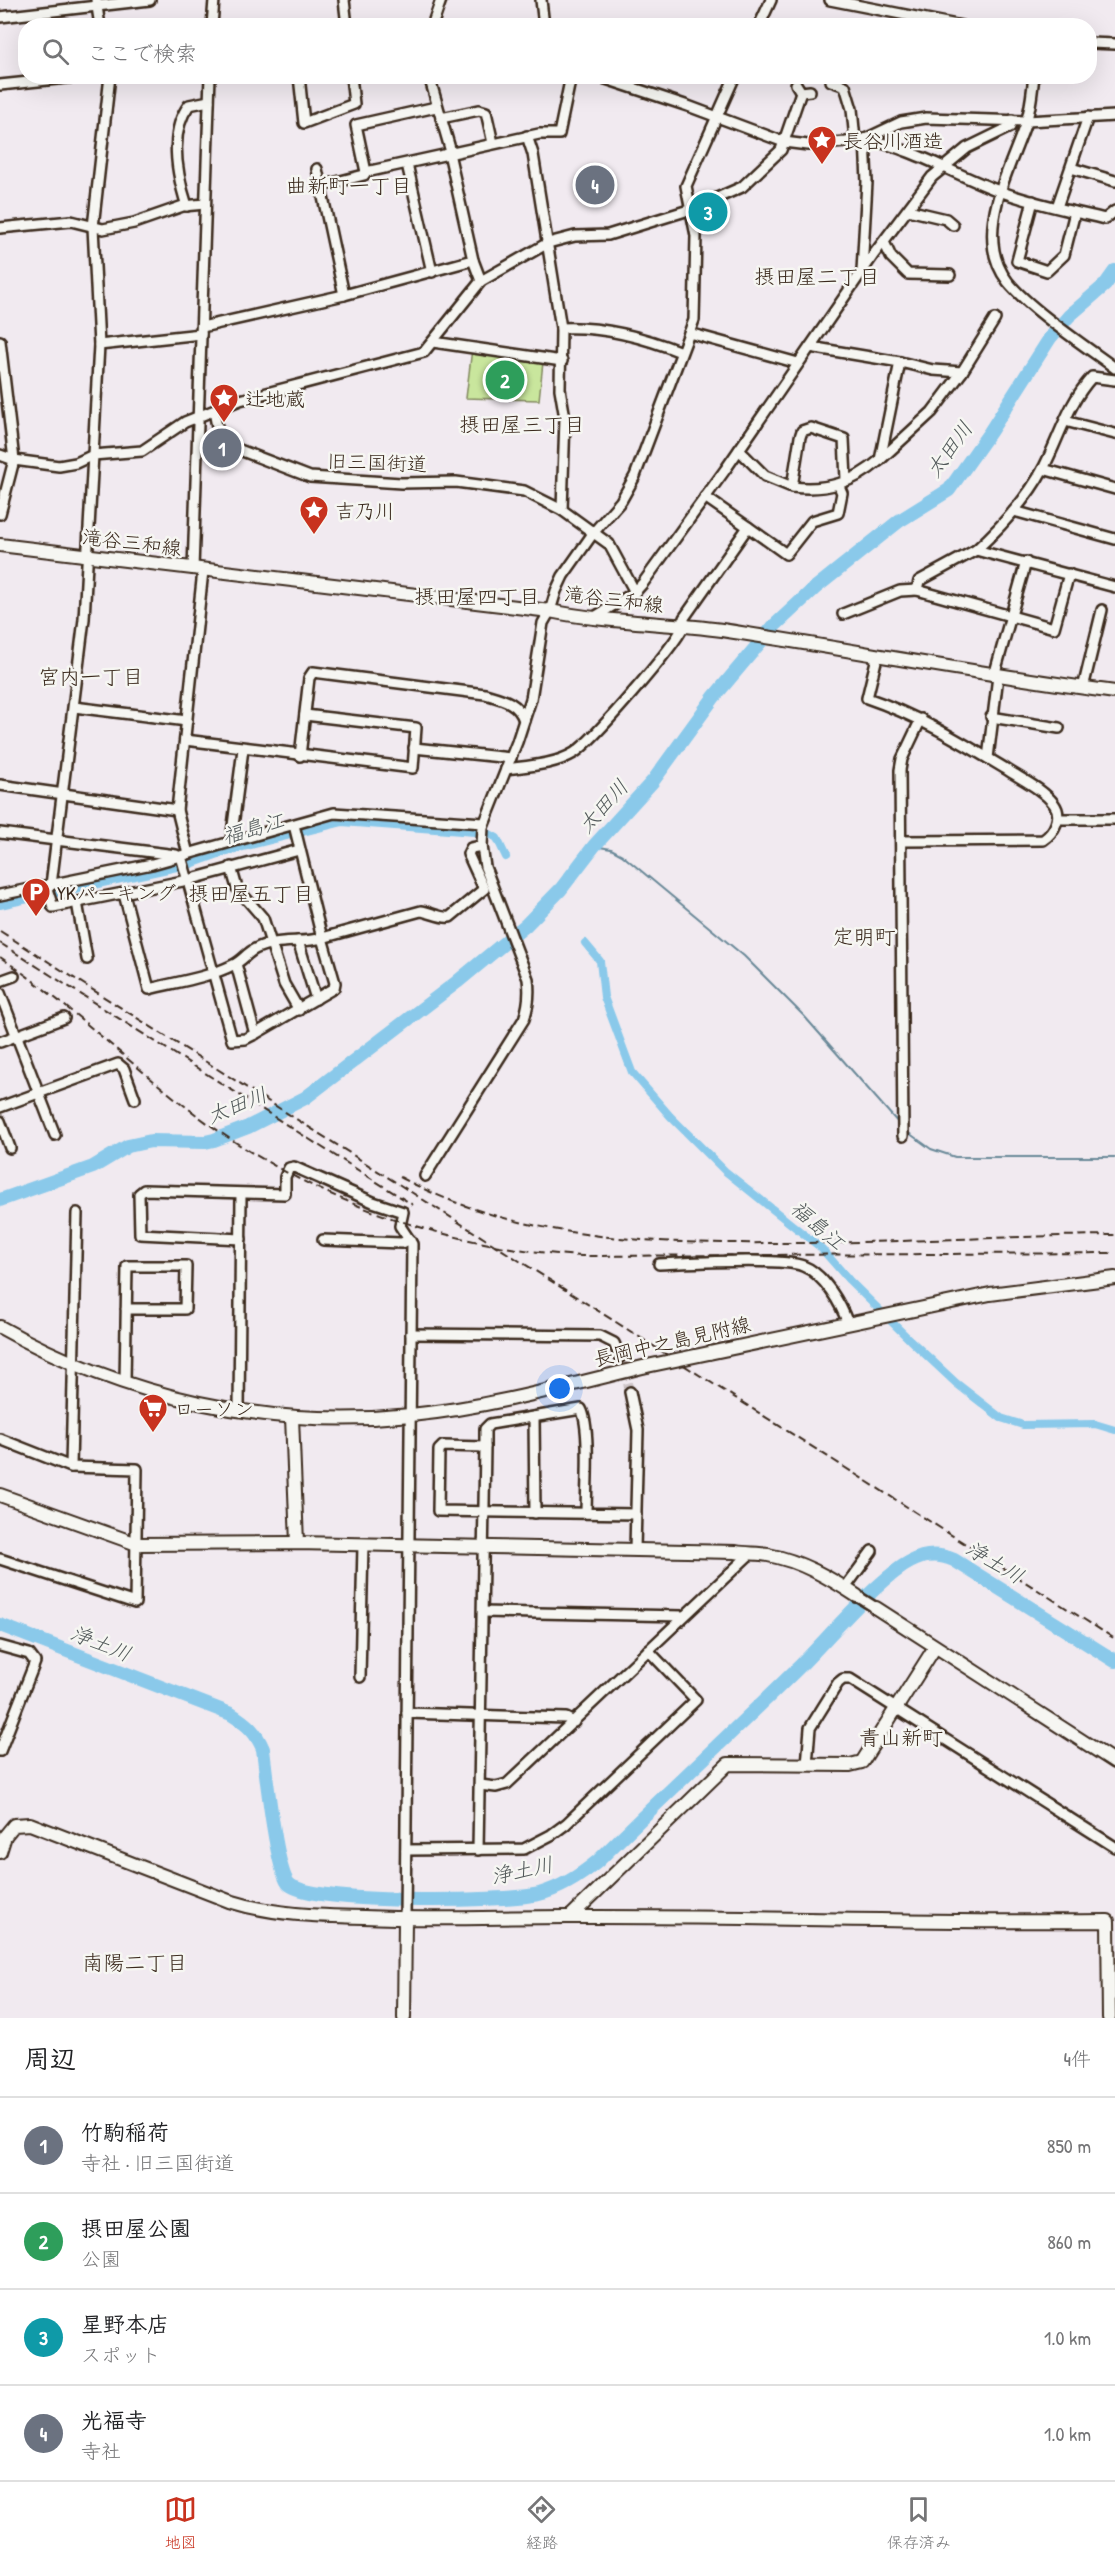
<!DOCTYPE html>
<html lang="ja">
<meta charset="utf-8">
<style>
:root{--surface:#fff;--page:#f2f2f2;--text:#202124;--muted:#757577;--line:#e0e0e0;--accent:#c8321e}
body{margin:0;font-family:"Patrick Hand","Klee One",sans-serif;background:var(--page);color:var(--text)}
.you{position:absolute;left:560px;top:1389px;width:21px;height:21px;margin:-15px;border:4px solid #fff;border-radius:50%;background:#1a73e8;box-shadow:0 0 0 9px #1a73e833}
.badge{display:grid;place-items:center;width:39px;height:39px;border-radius:50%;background:var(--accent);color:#fff;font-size:20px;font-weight:700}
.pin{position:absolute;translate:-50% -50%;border:3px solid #fff;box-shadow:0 2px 6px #0006}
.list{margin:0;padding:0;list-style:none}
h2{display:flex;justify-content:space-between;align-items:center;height:78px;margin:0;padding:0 24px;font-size:26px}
h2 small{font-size:20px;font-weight:400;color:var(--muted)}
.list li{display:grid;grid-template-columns:39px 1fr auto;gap:18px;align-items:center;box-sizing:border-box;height:96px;padding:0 24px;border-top:2px solid var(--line)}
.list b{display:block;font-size:22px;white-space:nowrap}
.list p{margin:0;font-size:20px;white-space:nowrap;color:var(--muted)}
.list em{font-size:20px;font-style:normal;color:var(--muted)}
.icon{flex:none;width:33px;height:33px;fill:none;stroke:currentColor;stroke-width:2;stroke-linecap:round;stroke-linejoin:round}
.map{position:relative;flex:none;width:1115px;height:2018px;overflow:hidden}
.search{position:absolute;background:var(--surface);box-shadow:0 6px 24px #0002;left:18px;right:18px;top:18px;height:66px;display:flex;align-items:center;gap:15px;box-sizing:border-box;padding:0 21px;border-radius:24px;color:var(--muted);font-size:22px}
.sheet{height:462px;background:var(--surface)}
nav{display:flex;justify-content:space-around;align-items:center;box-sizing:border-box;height:84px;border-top:2px solid var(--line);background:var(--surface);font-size:16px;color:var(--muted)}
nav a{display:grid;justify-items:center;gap:3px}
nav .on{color:var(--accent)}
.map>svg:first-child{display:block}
.green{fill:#c9e69d;stroke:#82885e;stroke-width:1.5}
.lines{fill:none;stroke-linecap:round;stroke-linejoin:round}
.stream{stroke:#6a8998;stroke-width:2}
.canal{stroke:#8ac9ea;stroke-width:8}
.river{stroke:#8ac9ea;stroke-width:14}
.street-tunnel{stroke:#cdc4c6;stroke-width:9;stroke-dasharray:9 4.5;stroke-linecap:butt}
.street-casing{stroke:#3b2a1e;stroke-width:14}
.secondary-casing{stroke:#3b2a1e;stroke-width:16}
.street{stroke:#f6f6f2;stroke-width:9}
.secondary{stroke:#f6f6f2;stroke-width:12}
.rail{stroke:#3b2a1e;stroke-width:2;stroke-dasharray:9 4.5;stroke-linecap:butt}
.secondary-bridge-casing{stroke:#3b2a1e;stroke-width:16;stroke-linecap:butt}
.secondary-bridge{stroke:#f6f6f2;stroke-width:12}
.labels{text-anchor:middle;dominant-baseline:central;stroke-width:5;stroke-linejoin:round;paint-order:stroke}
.poi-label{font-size:20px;fill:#3b2a1e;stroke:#f6f6f2;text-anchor:start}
.street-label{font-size:20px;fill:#3b2a1e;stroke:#f6f6f2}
.neighbourhood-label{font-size:21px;fill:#3b2a1e;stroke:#f6f6f2}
.water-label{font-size:21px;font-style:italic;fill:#535a5b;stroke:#f6f6f2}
</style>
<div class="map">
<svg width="1115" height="2018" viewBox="0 0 1115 2018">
<rect width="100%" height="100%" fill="#f1eaf0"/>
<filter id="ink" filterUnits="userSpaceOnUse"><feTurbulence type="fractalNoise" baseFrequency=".0167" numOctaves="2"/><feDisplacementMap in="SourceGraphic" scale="12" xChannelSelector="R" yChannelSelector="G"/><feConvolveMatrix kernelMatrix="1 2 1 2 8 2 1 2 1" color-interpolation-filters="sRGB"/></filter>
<g filter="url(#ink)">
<path class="green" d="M472,349L543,362L539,400L466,398Z"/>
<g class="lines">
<g class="stream">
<path d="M594,846L611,849L622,855L744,956L804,1016L900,1125"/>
<path d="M906,1131L931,1149L955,1157H1115"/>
</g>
<g class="canal">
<path d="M0,905L191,864L227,851L342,822L488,833L497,838L506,857"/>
<path d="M585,943L600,961L604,997L632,1072L670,1116L725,1171L821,1248L849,1280L910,1340L956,1383L1001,1418L1023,1425L1095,1424L1115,1430"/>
</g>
<g class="river">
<path d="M0,1200L93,1167L128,1146L151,1141L205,1142L214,1140L248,1127L305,1098L457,982L526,925L561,889L594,846L653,781L714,697L773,627L815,588L899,521L949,490L990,432L1050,338L1069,316L1105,285L1115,271"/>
<path d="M0,1625L231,1714C247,1724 256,1732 263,1749C266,1774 276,1867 288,1883C304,1905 507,1902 539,1894C561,1888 580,1876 598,1861C664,1795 732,1733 798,1668C828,1638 869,1589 903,1566C920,1555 935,1552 954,1560L1115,1661"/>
</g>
<path class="street-tunnel" d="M620,1357L630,1392"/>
<g class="street-casing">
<g id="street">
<path d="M96,0L100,26"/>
<path d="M344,0L347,26"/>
<path d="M541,0L544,26"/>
<path d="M830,0L962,26"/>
<path d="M0,17L150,0"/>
<path d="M212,26L214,0"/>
<path d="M432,26L441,0"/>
<path d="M759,26L771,0"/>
<path d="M1090,43L1115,44"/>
<path d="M299,76L304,123L354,104L351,76"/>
<path d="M429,76L451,152"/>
<path d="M597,76L688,106L784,142L808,145L846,142L865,139L901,122L926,118L1027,121L1115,116"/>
<path d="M1034,76C1032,91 1031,108 1026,122C1010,170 971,235 1008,282C1030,309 1085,346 1115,368"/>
<path d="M831,81L845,86L852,109L855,140"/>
<path d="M796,84L801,92L810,91"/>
<path d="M0,85L86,76"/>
<path d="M441,118L479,110L486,112L493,143"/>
<path d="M527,136L533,154L561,328L560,389L565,418L562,510"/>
<path d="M865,139C915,149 955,175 1002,192C1035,204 1071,211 1105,219L1115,211"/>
<path d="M449,153L473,260L481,281"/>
<path d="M407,164L432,272"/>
<path d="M1071,168L1115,181"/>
<path d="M317,169L344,295"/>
<path d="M366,172L356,125L436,107"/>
<path d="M321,186L364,175L366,172L539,134H559L571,76"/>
<path d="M1033,201L1017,261L1047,271L1064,255L1075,212"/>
<path d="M187,206C177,175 168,133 189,105L209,101"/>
<path d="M1057,207L1088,117"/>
<path d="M908,210L946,219L953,225"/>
<path d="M0,228L71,221L103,229L134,223L183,206L205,204"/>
<path d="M884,242L891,257L908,274L950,275"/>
<path d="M862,271L867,182L865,139"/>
<path d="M202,327L344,295L473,260"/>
<path d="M561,328C602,326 643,337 681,352"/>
<path d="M689,333L798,363"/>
<path d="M0,341L14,460L0,514"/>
<path d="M433,342L562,361"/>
<path d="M99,345L201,334"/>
<path d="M962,372L995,319"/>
<path d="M1115,380L1092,377C1068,403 1060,436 1044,467C1028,498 1002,526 976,550L1115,587"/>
<path d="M214,411L218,432L237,449L310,477L401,483L456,482L524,491L562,510L609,544L635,592"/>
<path d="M1065,421L1115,434"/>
<path d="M739,450L765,476L792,487L800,437L802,431L811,428L844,439L846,479"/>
<path d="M0,455L14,460L59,466L76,463L93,455L142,451L185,422L240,400L424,352L481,281L548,243L575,236L608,235L692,209L742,187L781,150L801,92"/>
<path d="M880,460L932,412L962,372L933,370L900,362"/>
<path d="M1043,469L1115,489"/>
<path d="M792,487C827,491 853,483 880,460L900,362L810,347"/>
<path d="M1014,511L1115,539"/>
<path d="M748,527L786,554L812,521L838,513L842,493L839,486"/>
<path d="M976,550L919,581L917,590L1054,628L1069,574"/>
<path d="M193,569L210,76"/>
<path d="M843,614L900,591L917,590"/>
<path d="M593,618L635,592L643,583L725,470L874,254L932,177L967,148L1010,127L1012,120"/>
<path d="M877,657L867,698C917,715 961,742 1006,769C1021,779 1043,789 1054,804C1063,816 1054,833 1043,840L901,841"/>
<path d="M994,676L1026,562"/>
<path d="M1083,688L1102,610"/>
<path d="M74,707L187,721"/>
<path d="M991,717L1059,728"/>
<path d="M185,740L413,768L416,728L305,715"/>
<path d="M414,748L511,758"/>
<path d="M300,756L309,678L313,672L485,694C502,699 518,702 524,720"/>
<path d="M988,758L998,676"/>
<path d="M506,769C528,766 554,765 574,753C592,742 674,647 683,627C685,624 684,621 684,618L748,527L705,497"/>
<path d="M0,785L177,810"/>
<path d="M1058,819H1115"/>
<path d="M294,825L322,938L421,911C430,912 442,919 450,917L484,889L468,854L471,848L482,846"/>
<path d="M0,833L176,855"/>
<path d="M231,841L243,749"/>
<path d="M188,854L177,810L203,571"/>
<path d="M231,867L237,888L263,918L284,984L299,1010"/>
<path d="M51,885L84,619L99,345L93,227L110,76"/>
<path d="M46,886L53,907L188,880L299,850"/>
<path d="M124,894L149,989C177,982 207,978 233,965C241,962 247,953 255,949C276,938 301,944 322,938L335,983L334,988L255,1034L245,1039L232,1040L181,856"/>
<path d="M0,895L152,864L334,813L484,823"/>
<path d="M77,902L87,959"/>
<path d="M298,941L316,999"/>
<path d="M236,964L255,1034"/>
<path d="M0,981L14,976"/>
<path d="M0,993L55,1135"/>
<path d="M0,1042L64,1018"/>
<path d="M0,1107L118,1064L124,1069L135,1099"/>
<path d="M0,1121L10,1148"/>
<path d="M903,1136L900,770L902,759L921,719"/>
<path d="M425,1176L524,1019C529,1005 530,994 528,979L485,867L482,846L483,827L517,742L531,699L543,623L550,611L556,591L563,576L594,532L621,501L635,476L694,320L696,236L686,186L735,76"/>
<path d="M241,1239L140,1234L139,1194L144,1190L285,1194V1177L289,1168L294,1167L373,1202L403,1212L400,1226L412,1244L405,1919"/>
<path d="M323,1240L401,1243L410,1240"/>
<path d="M659,1264C687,1263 782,1257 803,1266C824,1274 841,1304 848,1324"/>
<path d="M411,1334L600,1336L614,1343L620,1357"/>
<path d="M125,1382L127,1266H186L185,1309H126"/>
<path d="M630,1392L638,1430L635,1549"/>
<path d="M239,1411L241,1194"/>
<path d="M534,1417L535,1513"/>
<path d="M0,1439L71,1467L137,1469L135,1603L0,1559"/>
<path d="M71,1467L77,1213"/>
<path d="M586,1513C586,1490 591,1427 581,1409L490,1424L485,1429V1447L443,1446L439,1450L438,1511L636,1514"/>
<path d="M845,1588L872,1551"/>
<path d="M857,1596L876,1608"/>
<path d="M483,1612L683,1616"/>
<path d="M0,1646L29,1654L35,1662L0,1751"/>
<path d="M360,1677L363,1545"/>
<path d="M407,1713L566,1718L574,1722"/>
<path d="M807,1765L810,1728L838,1683L843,1679H850L1115,1847"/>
<path d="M480,1785L496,1787L507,1784L750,1554"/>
<path d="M406,1850L524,1849L551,1835L566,1824L696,1700L648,1650"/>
<path d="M478,1850L485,1447"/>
</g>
</g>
<g class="secondary-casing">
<g id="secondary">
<path d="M0,545L550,611C608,623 665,622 722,630C853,650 984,675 1115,692"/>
<path d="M0,1327C124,1397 269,1430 411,1415C491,1407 569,1385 647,1366"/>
<path d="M709,1353L990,1294L1115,1278"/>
<path d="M292,1417L297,1543"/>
<path d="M0,1495L137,1544L297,1543L736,1552C746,1554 758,1553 768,1555C801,1561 830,1578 857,1596"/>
<path d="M876,1608L1115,1762"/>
<path d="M0,1852L5,1836L14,1825L30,1824L229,1901C274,1915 317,1916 364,1917C432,1920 500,1917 568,1917C748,1916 928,1923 1108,1921L1109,2018"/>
<path d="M570,1917L728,1764L850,1765L862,1762L935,1647"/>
<path d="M404,2018L405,1919"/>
</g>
</g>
<use href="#street" class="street"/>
<use href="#secondary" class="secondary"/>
<g class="rail">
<path d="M0,931L1115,1639"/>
<path d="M0,943L413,1205"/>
<path d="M0,957C71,1005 130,1065 198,1116C308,1199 444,1247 581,1256L1115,1253"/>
<path d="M400,1177C519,1241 652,1244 784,1243C894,1243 1005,1236 1115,1235"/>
</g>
<g class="secondary-bridge-casing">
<path id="secondary-bridge" d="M647,1366L709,1353"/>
</g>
<use href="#secondary-bridge" class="secondary-bridge"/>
</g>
</g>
<defs>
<g id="sight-pin" transform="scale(1.5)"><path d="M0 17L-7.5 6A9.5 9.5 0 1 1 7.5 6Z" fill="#c8321e" stroke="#f6f6f2"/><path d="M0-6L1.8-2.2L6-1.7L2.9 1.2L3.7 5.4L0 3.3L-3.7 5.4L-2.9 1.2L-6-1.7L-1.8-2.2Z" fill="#fff"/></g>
<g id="parking-pin" transform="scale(1.5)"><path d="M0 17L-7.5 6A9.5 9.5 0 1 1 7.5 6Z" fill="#c8321e" stroke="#f6f6f2"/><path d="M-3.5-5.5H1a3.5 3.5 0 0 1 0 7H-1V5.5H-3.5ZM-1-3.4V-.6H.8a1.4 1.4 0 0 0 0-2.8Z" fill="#fff"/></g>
<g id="supermarket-pin" transform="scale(1.5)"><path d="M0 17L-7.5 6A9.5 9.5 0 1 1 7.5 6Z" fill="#c8321e" stroke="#f6f6f2"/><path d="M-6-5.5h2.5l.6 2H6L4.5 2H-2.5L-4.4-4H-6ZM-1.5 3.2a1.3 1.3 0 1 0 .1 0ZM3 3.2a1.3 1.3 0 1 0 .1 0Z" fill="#fff"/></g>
</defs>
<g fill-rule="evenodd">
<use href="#sight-pin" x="822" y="140"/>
<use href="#sight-pin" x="224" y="398"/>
<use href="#sight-pin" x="314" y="510"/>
<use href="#parking-pin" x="36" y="892"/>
<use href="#supermarket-pin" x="153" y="1408"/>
</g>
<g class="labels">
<g class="poi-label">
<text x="843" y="140">長谷川酒造</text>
<text x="245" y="398">辻地蔵</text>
<text x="335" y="510">吉乃川</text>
<text x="57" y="892">YKパーキング</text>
<text x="174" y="1408">ローソン</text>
</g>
<g class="street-label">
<text transform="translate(377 462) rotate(2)">旧三国街道</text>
<text transform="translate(132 542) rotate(7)">滝谷三和線</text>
<text transform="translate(614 599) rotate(7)">滝谷三和線</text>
<text transform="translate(672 1341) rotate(-13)">長岡中之島見附線</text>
</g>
<g class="neighbourhood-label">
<text x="349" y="185">曲新町一丁目</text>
<text x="817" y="276">摂田屋二丁目</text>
<text x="522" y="424">摂田屋三丁目</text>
<text x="477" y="596">摂田屋四丁目</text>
<text x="91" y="676">宮内一丁目</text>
<text x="251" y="893">摂田屋五丁目</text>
<text x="864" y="936">定明町</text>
<text x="901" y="1737">青山新町</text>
<text x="135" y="1962">南陽二丁目</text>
</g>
<g class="water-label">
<text transform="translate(949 449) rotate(-54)">太田川</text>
<text transform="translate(603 806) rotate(-48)">太田川</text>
<text transform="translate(253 828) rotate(-16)">福島江</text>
<text transform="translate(237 1105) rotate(-22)">太田川</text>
<text transform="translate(818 1225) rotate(41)">福島江</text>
<text transform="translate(995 1562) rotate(31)">浄土川</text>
<text transform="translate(101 1643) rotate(22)">浄土川</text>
<text transform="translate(522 1870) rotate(-12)">浄土川</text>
</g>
</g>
</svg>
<div class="you"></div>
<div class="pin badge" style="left:222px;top:448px;background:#6b7280">1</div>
<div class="pin badge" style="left:505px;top:380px;background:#2e9e5b">2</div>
<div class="pin badge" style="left:708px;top:212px;background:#0f9aa8">3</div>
<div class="pin badge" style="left:595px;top:185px;background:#6b7280">4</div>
<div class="search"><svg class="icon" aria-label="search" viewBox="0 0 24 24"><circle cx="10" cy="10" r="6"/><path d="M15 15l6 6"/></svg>ここで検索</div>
</div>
<section class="sheet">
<h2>周辺<small>4件</small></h2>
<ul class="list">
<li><span class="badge" style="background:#6b7280">1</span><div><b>竹駒稲荷</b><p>寺社 · 旧三国街道</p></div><em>850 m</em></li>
<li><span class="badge" style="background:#2e9e5b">2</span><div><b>摂田屋公園</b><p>公園</p></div><em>860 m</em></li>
<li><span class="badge" style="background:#0f9aa8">3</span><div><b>星野本店</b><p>スポット</p></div><em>1.0 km</em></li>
<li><span class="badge" style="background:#6b7280">4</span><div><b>光福寺</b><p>寺社</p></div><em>1.0 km</em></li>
</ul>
</section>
<nav>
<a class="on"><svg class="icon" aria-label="map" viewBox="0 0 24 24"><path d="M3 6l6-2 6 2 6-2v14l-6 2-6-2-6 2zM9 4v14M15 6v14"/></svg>地図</a>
<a><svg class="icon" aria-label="directions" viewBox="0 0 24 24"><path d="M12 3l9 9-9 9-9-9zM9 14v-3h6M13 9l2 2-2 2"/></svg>経路</a>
<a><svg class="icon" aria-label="saved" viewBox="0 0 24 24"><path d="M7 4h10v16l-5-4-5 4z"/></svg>保存済み</a>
</nav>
